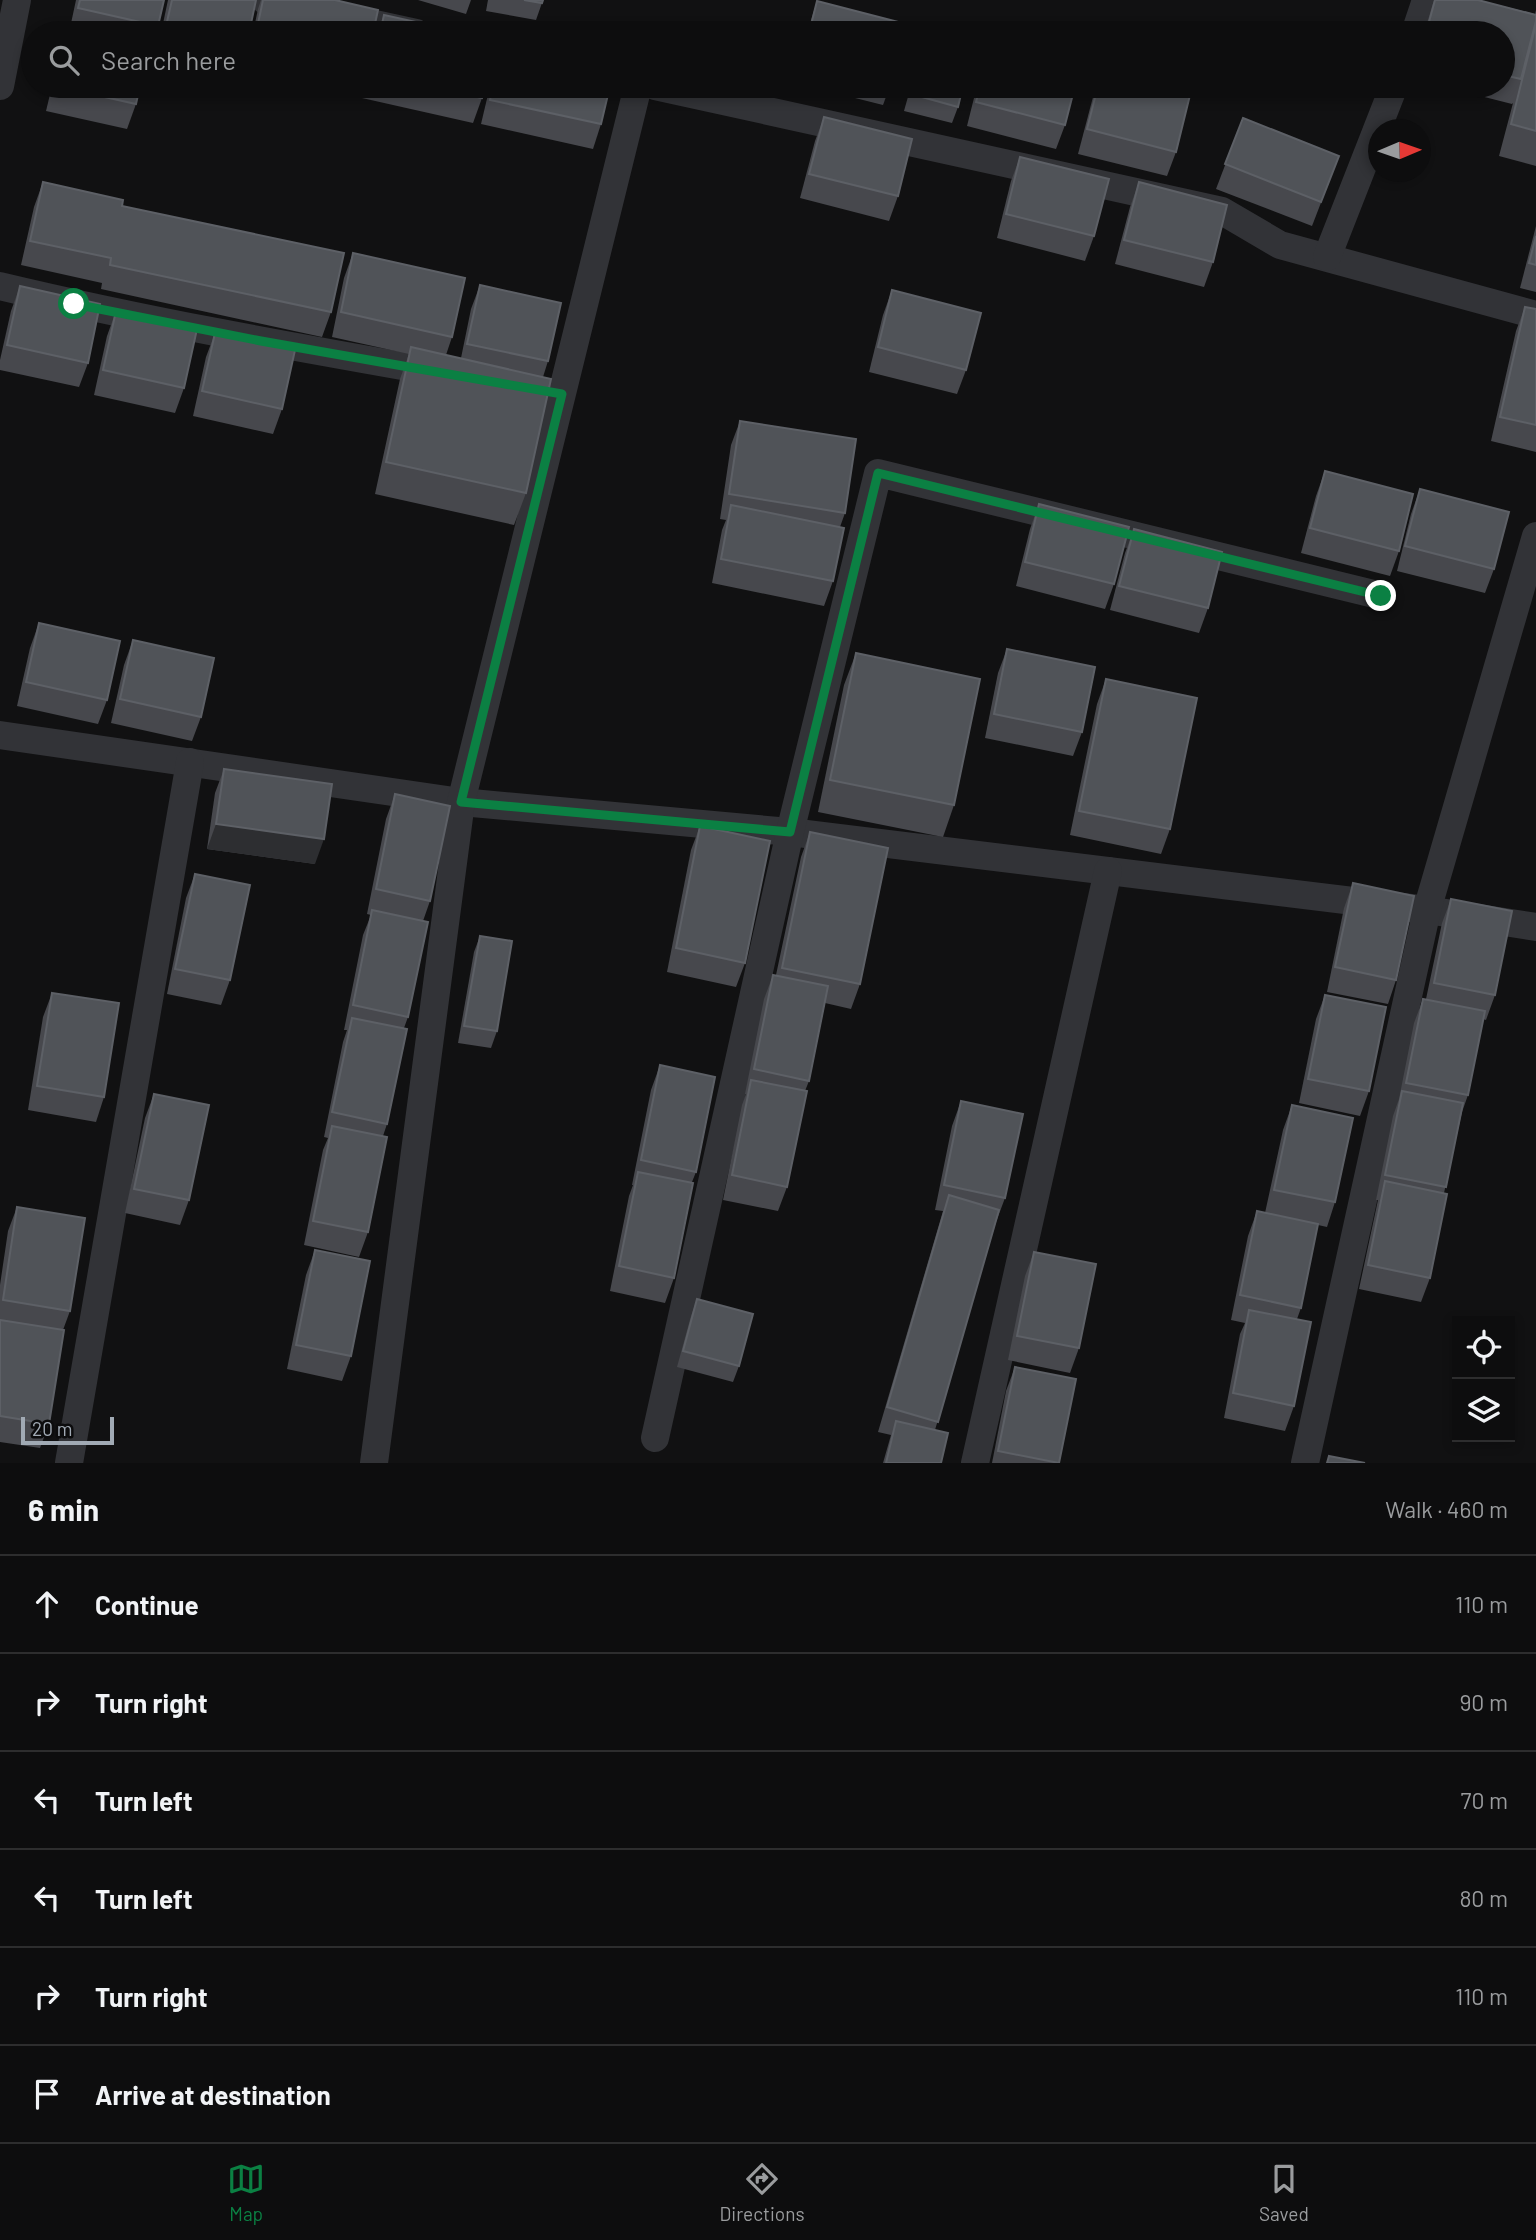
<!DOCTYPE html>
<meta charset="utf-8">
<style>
:root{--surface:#0d0d0e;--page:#161617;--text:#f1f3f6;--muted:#9a9c9e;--line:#2d2d2e;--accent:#0b8043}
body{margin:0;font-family:Barlow,sans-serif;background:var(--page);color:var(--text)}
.controls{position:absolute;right:21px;bottom:21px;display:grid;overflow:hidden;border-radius:0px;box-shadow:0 4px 10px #0003}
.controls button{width:63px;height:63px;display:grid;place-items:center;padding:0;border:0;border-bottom:2px solid var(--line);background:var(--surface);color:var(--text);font:35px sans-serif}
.compass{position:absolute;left:1368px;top:119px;width:63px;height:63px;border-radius:50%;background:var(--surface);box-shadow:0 4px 10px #0003;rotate:88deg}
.scale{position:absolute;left:21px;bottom:18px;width:93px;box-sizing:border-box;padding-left:7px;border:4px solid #a1aab4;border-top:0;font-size:19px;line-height:24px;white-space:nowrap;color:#a1aab4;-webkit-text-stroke:5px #0c0c0d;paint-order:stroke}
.stop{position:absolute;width:21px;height:21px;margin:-16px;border:5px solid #0b8043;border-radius:50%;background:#fff}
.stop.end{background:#0b8043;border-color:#fff;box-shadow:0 2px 7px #0008}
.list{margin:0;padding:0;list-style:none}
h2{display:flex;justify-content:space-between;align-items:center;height:91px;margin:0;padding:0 28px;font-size:30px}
h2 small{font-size:23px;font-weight:400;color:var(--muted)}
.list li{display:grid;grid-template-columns:46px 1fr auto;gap:21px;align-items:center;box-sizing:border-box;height:98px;padding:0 28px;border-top:2px solid var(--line)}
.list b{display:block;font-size:26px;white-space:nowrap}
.list em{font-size:23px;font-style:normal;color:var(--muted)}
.icon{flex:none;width:38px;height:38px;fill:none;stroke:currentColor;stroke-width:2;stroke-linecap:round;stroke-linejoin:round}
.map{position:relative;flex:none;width:1536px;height:1463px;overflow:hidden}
.search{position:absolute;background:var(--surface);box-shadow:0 4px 10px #0003;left:21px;right:21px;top:21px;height:77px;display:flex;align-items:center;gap:18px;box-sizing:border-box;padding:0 24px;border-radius:38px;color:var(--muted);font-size:26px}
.sheet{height:679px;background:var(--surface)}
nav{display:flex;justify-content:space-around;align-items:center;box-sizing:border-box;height:98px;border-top:2px solid var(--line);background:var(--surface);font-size:19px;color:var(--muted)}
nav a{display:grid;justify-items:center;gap:4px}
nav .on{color:var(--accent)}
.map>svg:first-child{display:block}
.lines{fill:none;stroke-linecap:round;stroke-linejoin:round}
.street{stroke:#323337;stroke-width:28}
.wall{fill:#47484d}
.shaded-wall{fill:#2d2e31}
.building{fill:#505358;stroke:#5d6066;stroke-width:2}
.route{stroke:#0b8043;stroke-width:9}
</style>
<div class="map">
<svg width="1536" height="1463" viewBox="0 0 1536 1463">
<rect width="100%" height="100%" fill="#111112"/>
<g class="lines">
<g class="street">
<path d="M265,0L416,33"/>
<path d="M1415,33L1426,0"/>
<path d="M0,86L17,0"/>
<path d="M655,86L1222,211L1280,245L1536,315"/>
<path d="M1327,257L1394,86"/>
<path d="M0,286C146,321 294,347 442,373"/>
<path d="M0,735L461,802L790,832L1427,910L1536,927"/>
<path d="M655,1438L790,832L878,473L1382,596"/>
<path d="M69,1463L190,762"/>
<path d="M374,1463L461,802L638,86"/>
<path d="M975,1463L1108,871"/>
<path d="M1305,1463L1427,910L1536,536"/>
</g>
</g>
<g class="wall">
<path d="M76,0H164L156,33H66L68,28H70Z"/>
<path d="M168,0H256L249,33H161Z"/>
<path d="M261,0H335L373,33H253L258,9Z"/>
<path d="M418,0H471L466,14Z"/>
<path d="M488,0H543L536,20L486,11Z"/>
<path d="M1434,0H1478L1535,14L1536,10V166L1499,156L1513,103L1512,104L1441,86H1503V33H1424Z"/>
<path d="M817,1L904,33H807Z"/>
<path d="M384,15L466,33H377Z"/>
<path d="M52,86H140L136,104L127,129L46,111Z"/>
<path d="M324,86H359L356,93Z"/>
<path d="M364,86H485L482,98L473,123L362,98Z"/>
<path d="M490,86H610L601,124L593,149L481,124Z"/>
<path d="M807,86H890L883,105Z"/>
<path d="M911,86H963L958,107L952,123L904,111Z"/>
<path d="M977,86H1075L1065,125L1056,149L967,126Z"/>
<path d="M1097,86H1155L1176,152L1167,176L1078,154L1093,97Z"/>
<path d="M824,117L898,196L889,221L800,198L815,141Z"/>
<path d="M1243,118L1339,156L1312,226L1216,189Z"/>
<path d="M1020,157L1094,236L1085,261L997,238L1011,181Z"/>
<path d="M43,182L122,206L331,312L322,337L101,289L102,283L21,265L34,207Z"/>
<path d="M1139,182L1213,262L1204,287L1115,264L1130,207Z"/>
<path d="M1536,226V292L1520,288Z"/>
<path d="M353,253L452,337L446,355L461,358L471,309L480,285L548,361L543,377L526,493L514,525L375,494L400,379L409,354L332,337L344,278Z"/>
<path d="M20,286L88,363L79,387L0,370V360L11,311Z"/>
<path d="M892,290L966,370L957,394L869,372L883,315Z"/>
<path d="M1525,307L1536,309V452L1491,441L1516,331Z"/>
<path d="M116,311L184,388L175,413L94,395L107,336Z"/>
<path d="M215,333L282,409L273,434L193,416L206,357Z"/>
<path d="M740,421L845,513L840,527L833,581L824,606L712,583L722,530L726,520L720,519L731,445Z"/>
<path d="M1325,471L1399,551L1390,576L1301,553L1316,496Z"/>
<path d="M1420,489L1494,569L1485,593L1397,571L1411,514Z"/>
<path d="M1039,504L1114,584L1105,609L1016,586L1030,529Z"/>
<path d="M1134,529L1208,608L1199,633L1110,610L1125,553Z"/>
<path d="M39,623L107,700L98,724L17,706L30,648Z"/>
<path d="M133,640L201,717L192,741L111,723L124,665Z"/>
<path d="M1007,649L1082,732L1073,756L985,738L998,673Z"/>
<path d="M856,653L954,805L943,837L818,812L844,685Z"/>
<path d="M1106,679L1170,829L1161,854L1070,835L1097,704Z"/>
<path d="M224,769L315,864L207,849L215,793Z"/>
<path d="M395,794L430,901L423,921L408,1017L404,1028L387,1124L383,1136L368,1232L359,1257L304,1245L323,1150L328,1138L324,1137L343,1042L347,1030H344L363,935L371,915L367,914L386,819Z"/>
<path d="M700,826L745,963L736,987L667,972L691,850Z"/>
<path d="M810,832L860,984L851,1009L825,1003L809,1081L805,1091L787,1187L778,1211L723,1200L742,1105L746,1094H745L764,999L773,975H776L801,857Z"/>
<path d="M195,874L230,980L221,1005L167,994L186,898Z"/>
<path d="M1353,883L1396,980L1388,1004L1327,992L1344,908Z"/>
<path d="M1451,899L1495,995L1486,1020L1483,1019L1468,1095L1462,1112L1444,1193L1430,1278L1421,1302L1359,1289L1378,1200H1376L1393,1116L1399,1099L1414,1023L1423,999H1426L1442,923Z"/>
<path d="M480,936L497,1031L491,1048L458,1043L474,952Z"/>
<path d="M52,993L104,1097L96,1122L28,1110L43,1017Z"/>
<path d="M1325,995L1369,1091L1360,1116L1299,1103L1316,1019Z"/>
<path d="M660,1065L696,1172L692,1182L674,1278L665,1303L610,1291L629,1196L633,1185H632L651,1090Z"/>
<path d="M154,1094L189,1200L180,1225L125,1213L145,1118Z"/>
<path d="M961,1101L1005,1198L996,1222L935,1430L941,1463H883L891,1435L878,1432L943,1211L935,1210L952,1126Z"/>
<path d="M1292,1105L1335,1202L1327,1227L1318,1225L1301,1308L1297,1319L1294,1406L1285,1431L1224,1418L1240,1334L1245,1323L1231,1320L1248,1236L1257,1211L1265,1213L1283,1130Z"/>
<path d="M17,1207L70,1311L63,1330L49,1424L40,1448L0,1442V1285L8,1231Z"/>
<path d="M315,1250L351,1356L342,1381L287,1369L306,1275Z"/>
<path d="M1034,1252L1079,1348L1070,1373L1008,1360L1025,1276Z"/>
<path d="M697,1299L739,1366L733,1382L677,1367L691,1316Z"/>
<path d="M1015,1367L1059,1463H992L1006,1391Z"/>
</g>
<path class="shaded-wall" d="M216,824L324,839L315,864L207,849Z"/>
<g class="building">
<path d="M80,0H164L158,26L78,8Z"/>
<path d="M172,0H256L249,33H200L166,26Z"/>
<path d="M263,0H335L378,10L373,33H256Z"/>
<path d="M524,0H543L542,3Z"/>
<path d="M1435,0H1478L1536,15V21L1521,79L1503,75V33H1426Z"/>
<path d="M817,1L906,24L904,33H809Z"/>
<path d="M384,15L466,33H380Z"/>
<path d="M1536,24V131L1511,124Z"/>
<path d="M68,28L94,33H67Z"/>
<path d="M55,86H140L136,104Z"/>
<path d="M425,86H485L482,98Z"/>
<path d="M493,86H610L601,124L490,100Z"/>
<path d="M913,86H963L958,107L911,94Z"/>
<path d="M980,86H1075L1065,125L976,102Z"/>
<path d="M1098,86H1155L1190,95L1176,152L1087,129Z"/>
<path d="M824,117L912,139L898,196L809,174Z"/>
<path d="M1243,118L1339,156L1321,202L1225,164Z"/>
<path d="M1020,157L1109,179L1094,236L1006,214Z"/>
<path d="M43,182L123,200L122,206L344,253L331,312L110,265L111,258L30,241Z"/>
<path d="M1139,182L1227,205L1213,262L1124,240Z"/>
<path d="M1536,236V265L1529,263Z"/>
<path d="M353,253L465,278L452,337L341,312Z"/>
<path d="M480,285L561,303L548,361L467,344Z"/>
<path d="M20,286L100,304L88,363L7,345Z"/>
<path d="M892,290L981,313L966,370L878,347Z"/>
<path d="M1525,307L1536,309V425L1500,417Z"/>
<path d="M116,311L197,329L184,388L103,370Z"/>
<path d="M215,333L295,350L282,409L202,391Z"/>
<path d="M411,347L551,379L526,493L386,462Z"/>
<path d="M740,421L856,439L845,513L729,494Z"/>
<path d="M1325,471L1413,494L1399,551L1310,528Z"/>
<path d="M1420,489L1509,512L1494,569L1405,546Z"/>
<path d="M1039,504L1129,527L1114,584L1025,562Z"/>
<path d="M731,505L844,528L833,581L721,559Z"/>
<path d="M1134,529L1222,552L1208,608L1119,586Z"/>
<path d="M39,623L120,641L107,700L26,682Z"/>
<path d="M133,640L214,658L201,717L120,699Z"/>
<path d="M1007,649L1095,667L1082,732L994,714Z"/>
<path d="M856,653L980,679L954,805L830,780Z"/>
<path d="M1106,679L1197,698L1170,829L1079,811Z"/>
<path d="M224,769L332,784L324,839L216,824Z"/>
<path d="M395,794L450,806L430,901L376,889Z"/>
<path d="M700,826L770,841L745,963L676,948Z"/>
<path d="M810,832L888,848L860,984L782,968Z"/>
<path d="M195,874L250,885L230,980L175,969Z"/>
<path d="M1353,883L1414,896L1396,980L1335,967Z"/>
<path d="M1451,899L1512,911L1495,995L1434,983Z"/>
<path d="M372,910L428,922L408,1017L353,1005Z"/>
<path d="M480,936L512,941L497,1031L464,1026Z"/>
<path d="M773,975L828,986L809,1081L754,1069Z"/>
<path d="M52,993L119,1003L104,1097L37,1086Z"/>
<path d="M1325,995L1386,1007L1369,1091L1308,1079Z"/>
<path d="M1423,999L1485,1011L1468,1095L1406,1083Z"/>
<path d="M352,1018L407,1029L387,1124L332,1112Z"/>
<path d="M660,1065L715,1077L696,1172L641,1160Z"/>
<path d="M751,1080L807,1091L787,1187L732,1175Z"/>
<path d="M1402,1091L1463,1103L1446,1187L1385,1175Z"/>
<path d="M154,1094L209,1105L189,1200L134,1189Z"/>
<path d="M961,1101L1023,1114L1005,1198L944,1185Z"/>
<path d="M1292,1105L1353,1118L1335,1202L1274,1190Z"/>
<path d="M332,1126L387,1137L368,1232L313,1221Z"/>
<path d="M638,1172L693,1183L674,1278L619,1266Z"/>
<path d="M1385,1181L1447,1194L1430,1278L1368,1265Z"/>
<path d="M949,1195L999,1210L938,1422L887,1407Z"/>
<path d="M17,1207L85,1218L70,1311L3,1300Z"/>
<path d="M1257,1211L1318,1224L1301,1308L1240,1295Z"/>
<path d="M315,1250L370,1261L351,1356L296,1345Z"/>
<path d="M1034,1252L1096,1264L1079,1348L1017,1336Z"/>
<path d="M697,1299L753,1314L739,1366L683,1351Z"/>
<path d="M1249,1310L1311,1322L1294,1406L1233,1393Z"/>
<path d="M0,1320L64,1330L49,1424L0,1416Z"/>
<path d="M1015,1367L1076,1379L1059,1463L998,1451Z"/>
<path d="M896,1421L948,1433L941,1463H886Z"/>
<path d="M1329,1456L1365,1463H1327Z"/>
</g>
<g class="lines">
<path class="route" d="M74,304L261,341L562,394L461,802L790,832L878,473L1381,596"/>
</g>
</svg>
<div class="controls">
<button><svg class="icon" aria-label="locate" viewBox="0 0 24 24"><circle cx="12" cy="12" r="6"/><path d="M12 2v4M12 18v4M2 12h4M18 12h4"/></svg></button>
<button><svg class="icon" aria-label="layers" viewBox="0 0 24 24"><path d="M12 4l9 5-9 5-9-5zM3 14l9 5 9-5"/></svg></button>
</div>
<svg class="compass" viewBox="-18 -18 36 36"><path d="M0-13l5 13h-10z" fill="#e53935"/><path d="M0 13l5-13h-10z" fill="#9a9c9e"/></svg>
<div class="scale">20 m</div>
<div class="stop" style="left:74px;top:304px"></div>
<div class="stop end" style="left:1381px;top:596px"></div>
<div class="search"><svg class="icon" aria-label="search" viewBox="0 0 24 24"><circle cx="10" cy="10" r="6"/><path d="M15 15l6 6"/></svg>Search here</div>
</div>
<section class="sheet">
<h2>6 min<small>Walk · 460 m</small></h2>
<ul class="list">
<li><svg class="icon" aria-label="ahead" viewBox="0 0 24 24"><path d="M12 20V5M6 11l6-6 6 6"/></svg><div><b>Continue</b></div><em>110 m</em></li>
<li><svg class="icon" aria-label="right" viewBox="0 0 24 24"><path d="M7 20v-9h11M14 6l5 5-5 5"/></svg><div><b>Turn right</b></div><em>90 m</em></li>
<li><svg class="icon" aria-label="left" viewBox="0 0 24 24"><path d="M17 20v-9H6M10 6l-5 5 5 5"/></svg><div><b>Turn left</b></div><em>70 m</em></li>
<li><svg class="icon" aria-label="left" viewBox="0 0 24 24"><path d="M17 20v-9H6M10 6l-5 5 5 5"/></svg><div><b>Turn left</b></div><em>80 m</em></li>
<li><svg class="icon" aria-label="right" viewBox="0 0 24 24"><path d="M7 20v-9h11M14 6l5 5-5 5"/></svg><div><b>Turn right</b></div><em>110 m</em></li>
<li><svg class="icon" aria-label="arrive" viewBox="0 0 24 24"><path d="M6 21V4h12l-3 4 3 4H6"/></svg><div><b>Arrive at destination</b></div></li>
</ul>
</section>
<nav>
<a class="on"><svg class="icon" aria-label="map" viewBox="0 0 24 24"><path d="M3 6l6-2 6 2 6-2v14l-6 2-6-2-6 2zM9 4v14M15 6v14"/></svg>Map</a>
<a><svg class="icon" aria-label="directions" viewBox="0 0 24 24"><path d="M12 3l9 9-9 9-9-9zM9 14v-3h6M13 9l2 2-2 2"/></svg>Directions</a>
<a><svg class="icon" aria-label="saved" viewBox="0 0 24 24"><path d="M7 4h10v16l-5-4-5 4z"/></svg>Saved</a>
</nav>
